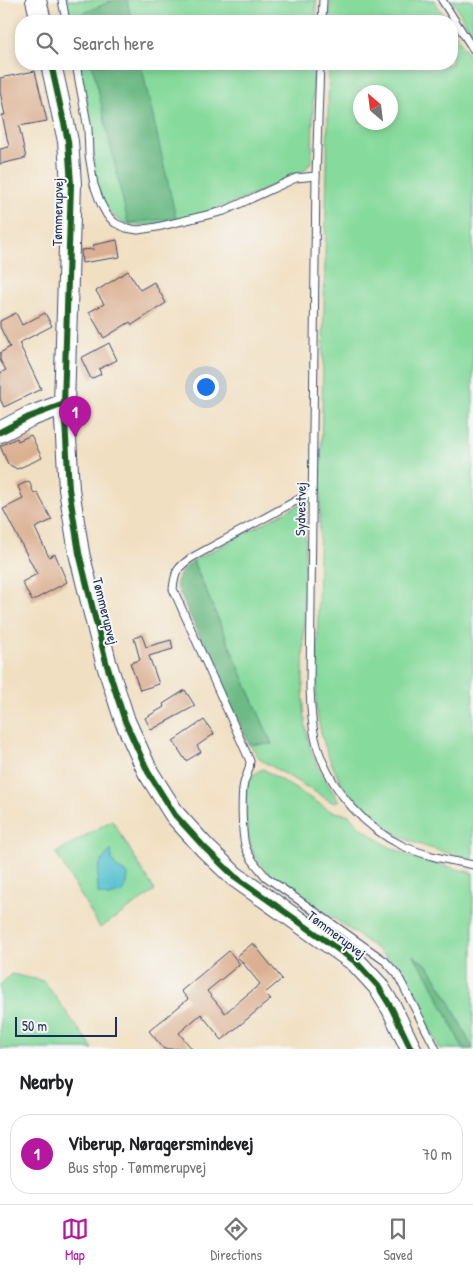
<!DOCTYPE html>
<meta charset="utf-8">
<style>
:root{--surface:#fff;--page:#f2f2f2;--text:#202124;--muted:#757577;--line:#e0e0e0;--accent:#b5179e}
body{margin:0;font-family:"Patrick Hand",sans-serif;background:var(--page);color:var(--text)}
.compass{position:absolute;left:353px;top:85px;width:45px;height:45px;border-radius:50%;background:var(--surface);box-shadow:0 2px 8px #0003;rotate:332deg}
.scale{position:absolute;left:15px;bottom:12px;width:102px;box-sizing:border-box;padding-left:5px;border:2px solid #1b2f5e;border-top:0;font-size:14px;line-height:18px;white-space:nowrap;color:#1b2f5e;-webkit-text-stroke:4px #f6f6f2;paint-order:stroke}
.you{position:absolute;left:205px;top:386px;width:18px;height:18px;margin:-12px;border:4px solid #fff;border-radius:50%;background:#1a73e8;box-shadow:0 0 0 8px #1a73e833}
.badge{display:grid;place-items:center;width:32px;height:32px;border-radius:50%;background:var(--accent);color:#fff;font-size:16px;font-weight:700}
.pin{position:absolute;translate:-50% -41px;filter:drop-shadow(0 1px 2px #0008)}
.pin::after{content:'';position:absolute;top:26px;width:18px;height:15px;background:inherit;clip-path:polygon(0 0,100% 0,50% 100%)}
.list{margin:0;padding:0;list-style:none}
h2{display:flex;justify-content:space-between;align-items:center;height:65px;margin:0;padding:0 20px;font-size:21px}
h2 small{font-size:16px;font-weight:400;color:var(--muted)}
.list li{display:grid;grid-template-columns:32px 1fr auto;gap:15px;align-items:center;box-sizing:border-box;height:80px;margin:0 10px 10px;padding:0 10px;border:1px solid var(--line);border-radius:20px}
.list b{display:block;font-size:19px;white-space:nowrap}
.list p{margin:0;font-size:16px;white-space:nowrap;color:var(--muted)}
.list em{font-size:16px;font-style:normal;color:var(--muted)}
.icon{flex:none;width:28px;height:28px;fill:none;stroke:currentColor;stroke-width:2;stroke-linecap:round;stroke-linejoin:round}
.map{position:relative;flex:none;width:473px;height:1049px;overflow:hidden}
.search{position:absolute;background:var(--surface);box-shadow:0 2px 8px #0003;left:15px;right:15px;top:15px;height:55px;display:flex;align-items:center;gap:12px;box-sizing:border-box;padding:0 18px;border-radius:20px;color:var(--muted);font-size:19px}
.sheet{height:155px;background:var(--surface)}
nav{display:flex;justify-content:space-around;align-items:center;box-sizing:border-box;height:70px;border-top:1px solid var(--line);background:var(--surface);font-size:14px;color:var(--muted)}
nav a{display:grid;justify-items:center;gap:2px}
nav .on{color:var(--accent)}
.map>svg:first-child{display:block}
.green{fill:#86da9c;stroke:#50847d;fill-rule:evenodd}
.forest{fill:#6cba84;stroke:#447471}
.water{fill:#55c1d0;stroke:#387897}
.building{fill:#dbb092}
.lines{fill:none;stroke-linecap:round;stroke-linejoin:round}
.lane-casing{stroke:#3b496d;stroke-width:9}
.secondary-casing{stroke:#3b496d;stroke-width:22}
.lane{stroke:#fff;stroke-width:7}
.secondary{stroke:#fff;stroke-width:20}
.cycleway-casing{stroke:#f6f6f2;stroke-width:9}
.cycleway{stroke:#1b5e20;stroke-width:6}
.labels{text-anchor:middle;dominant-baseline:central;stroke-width:4;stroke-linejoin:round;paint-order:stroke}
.street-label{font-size:14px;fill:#1b2f5e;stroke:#f6f6f2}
</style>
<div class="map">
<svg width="473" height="1049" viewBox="0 0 473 1049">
<rect width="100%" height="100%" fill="#f6f6f2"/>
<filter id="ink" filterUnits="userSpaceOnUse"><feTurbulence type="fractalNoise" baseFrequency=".02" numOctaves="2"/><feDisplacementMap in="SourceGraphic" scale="10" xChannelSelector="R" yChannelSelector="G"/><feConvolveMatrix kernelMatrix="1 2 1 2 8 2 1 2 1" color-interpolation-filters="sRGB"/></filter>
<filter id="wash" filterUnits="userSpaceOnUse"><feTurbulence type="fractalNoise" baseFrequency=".0096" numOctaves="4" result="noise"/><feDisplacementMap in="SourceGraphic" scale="20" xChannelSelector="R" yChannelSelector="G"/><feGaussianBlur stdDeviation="1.12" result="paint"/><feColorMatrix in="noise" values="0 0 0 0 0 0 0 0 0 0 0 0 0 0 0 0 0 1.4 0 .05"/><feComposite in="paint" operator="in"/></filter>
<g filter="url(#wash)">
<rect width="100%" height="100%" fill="#f1dfc1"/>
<g class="green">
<path d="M65,0H316V21H70Z"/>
<path d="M330,0H434L447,21H330Z"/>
<path d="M452,0H473V35Z"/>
<path d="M452,28L473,63V859C454,854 432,850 413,842C353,817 326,771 316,708L329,64H452ZM360,92H390V122H360Z"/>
<path d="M79,64H314L312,161L303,172L292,176C269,187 246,199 222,207C202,215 139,232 122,222C108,215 101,199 97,185C93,167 93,149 92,131C89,109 84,86 79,64Z"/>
<path d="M306,502L303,684C304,706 304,729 311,750C317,768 328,785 339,801L332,802L261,760L249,744H272L193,561L300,504Z"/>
<path d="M263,769L331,811L349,815L358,825L386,845L414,858L473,873V1049H440L399,970L377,949C356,934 335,919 314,904C296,892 273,880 259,863C247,847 246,822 246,803C246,787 247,776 263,769Z"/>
<path d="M112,820L155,891L100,928L56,853Z"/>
<path d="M11,974L44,981L93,1049H0V985Z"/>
</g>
<g class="forest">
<path d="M114,0H127L132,21H83L81,14Z"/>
<path d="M92,64H141L176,218L128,223Z"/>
<path d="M193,561L272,744H249L176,585C179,574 183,568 193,561Z"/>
<path d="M413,955L429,967L449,1000L473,1049H463L429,978Z"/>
</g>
<path class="water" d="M111,850C113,866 114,867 128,874L127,884L121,893L108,896L98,894C98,871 94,868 111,850Z"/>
<g id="blocks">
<g class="building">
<path d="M35,71L47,121L19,126L26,158L0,164V149L9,147L2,115H5L0,92V78Z"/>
<path d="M117,240L120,257L82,263L81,250L94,249L93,245Z"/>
<path d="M128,271L140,290L154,282L166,303L132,325L130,322L104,338L89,312L104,304L96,291Z"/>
<path d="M16,313L22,325L45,313L52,326L19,343L41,389L4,407L0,399V373L6,370L0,360V353L10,347L0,327V321Z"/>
<path d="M109,343L117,360L99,369L101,374L91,379L81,358Z"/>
<path d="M31,435L42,458L17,469L8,464L0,446L17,438L18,441Z"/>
<path d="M29,481L34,494L37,492L52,520L35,528L49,557L55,554L67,582L32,601L22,582L37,574L3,509L23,499L18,486Z"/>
<path d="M142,635L146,647L171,640L173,649L149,656L159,684L140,690L130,663L140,660L134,638Z"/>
<path d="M185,690L195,706L151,730L145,718L164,707L163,704Z"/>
<path d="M204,720L214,734L197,746L201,752L186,761L173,741Z"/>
<path d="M253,943L282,979L265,993L271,999L222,1040L201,1014L179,1033L192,1049H164L149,1031L188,999L181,991L229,951L240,964L207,991L225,1013L260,984L237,956Z"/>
</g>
</g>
</g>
<g filter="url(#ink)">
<use href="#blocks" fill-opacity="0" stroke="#3b496d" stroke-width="1"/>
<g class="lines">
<g class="lane-casing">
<g id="lane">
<path d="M62,0L66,21"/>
<path d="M442,0L473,49"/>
<path d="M322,21L323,0"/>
<path d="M76,64L88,129L89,155L94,185L101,204L107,215L115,223L126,228L138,230L157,227L224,211L296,178L316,176"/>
<path d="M320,64L316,176L310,688C311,710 312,732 319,752C333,792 365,828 403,846C425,856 450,860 473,865"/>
<path d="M312,492L191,558C177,568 175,571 173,589L250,761C250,772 246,774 244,783C241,795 242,833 245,845C248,857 258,867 266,877L385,961L397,974L436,1049"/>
</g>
</g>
<g class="secondary-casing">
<g id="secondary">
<path d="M36,0L41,21"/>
<path d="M51,64L68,141L71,184L64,404L69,489L79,553L106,662L125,721L148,772L175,815L205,848L234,876L356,962L378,986L392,1009L411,1049"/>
<path d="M0,432L29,417L64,404"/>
</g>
</g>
<use href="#lane" class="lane"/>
<use href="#secondary" class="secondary"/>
<g class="cycleway-casing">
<g id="cycleway">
<path d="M51,64L68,141L71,184L64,404L69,489L79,553L106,662L125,721L148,772L175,815L205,848L234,876L356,962L378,986L392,1009L411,1049"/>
<path d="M0,432L29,417L64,404"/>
</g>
</g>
<use href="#cycleway" class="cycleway"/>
</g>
</g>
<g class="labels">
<g class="street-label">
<text transform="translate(57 212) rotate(-89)">Tømmerupvej</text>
<text transform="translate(300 509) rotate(-89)">Sydvestvej</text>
<text transform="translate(106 611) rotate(76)">Tømmerupvej</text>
<text transform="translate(337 934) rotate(37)">Tømmerupvej</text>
</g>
</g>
</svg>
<svg class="compass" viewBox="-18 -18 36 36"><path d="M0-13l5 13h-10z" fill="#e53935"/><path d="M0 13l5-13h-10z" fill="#757577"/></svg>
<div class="scale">50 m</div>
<div class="you"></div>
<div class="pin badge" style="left:75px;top:437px">1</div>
<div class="search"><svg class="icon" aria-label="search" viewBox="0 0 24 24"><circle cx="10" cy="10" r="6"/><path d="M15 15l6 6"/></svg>Search here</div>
</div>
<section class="sheet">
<h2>Nearby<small></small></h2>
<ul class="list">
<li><span class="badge">1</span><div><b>Viberup, Nøragersmindevej</b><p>Bus stop · Tømmerupvej</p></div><em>70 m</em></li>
</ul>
</section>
<nav>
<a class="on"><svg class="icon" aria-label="map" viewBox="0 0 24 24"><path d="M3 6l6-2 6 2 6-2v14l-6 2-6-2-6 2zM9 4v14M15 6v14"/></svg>Map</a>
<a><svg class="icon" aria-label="directions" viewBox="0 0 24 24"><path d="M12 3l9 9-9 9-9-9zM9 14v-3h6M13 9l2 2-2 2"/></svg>Directions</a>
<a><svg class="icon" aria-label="saved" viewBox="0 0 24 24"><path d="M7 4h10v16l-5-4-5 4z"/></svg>Saved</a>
</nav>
